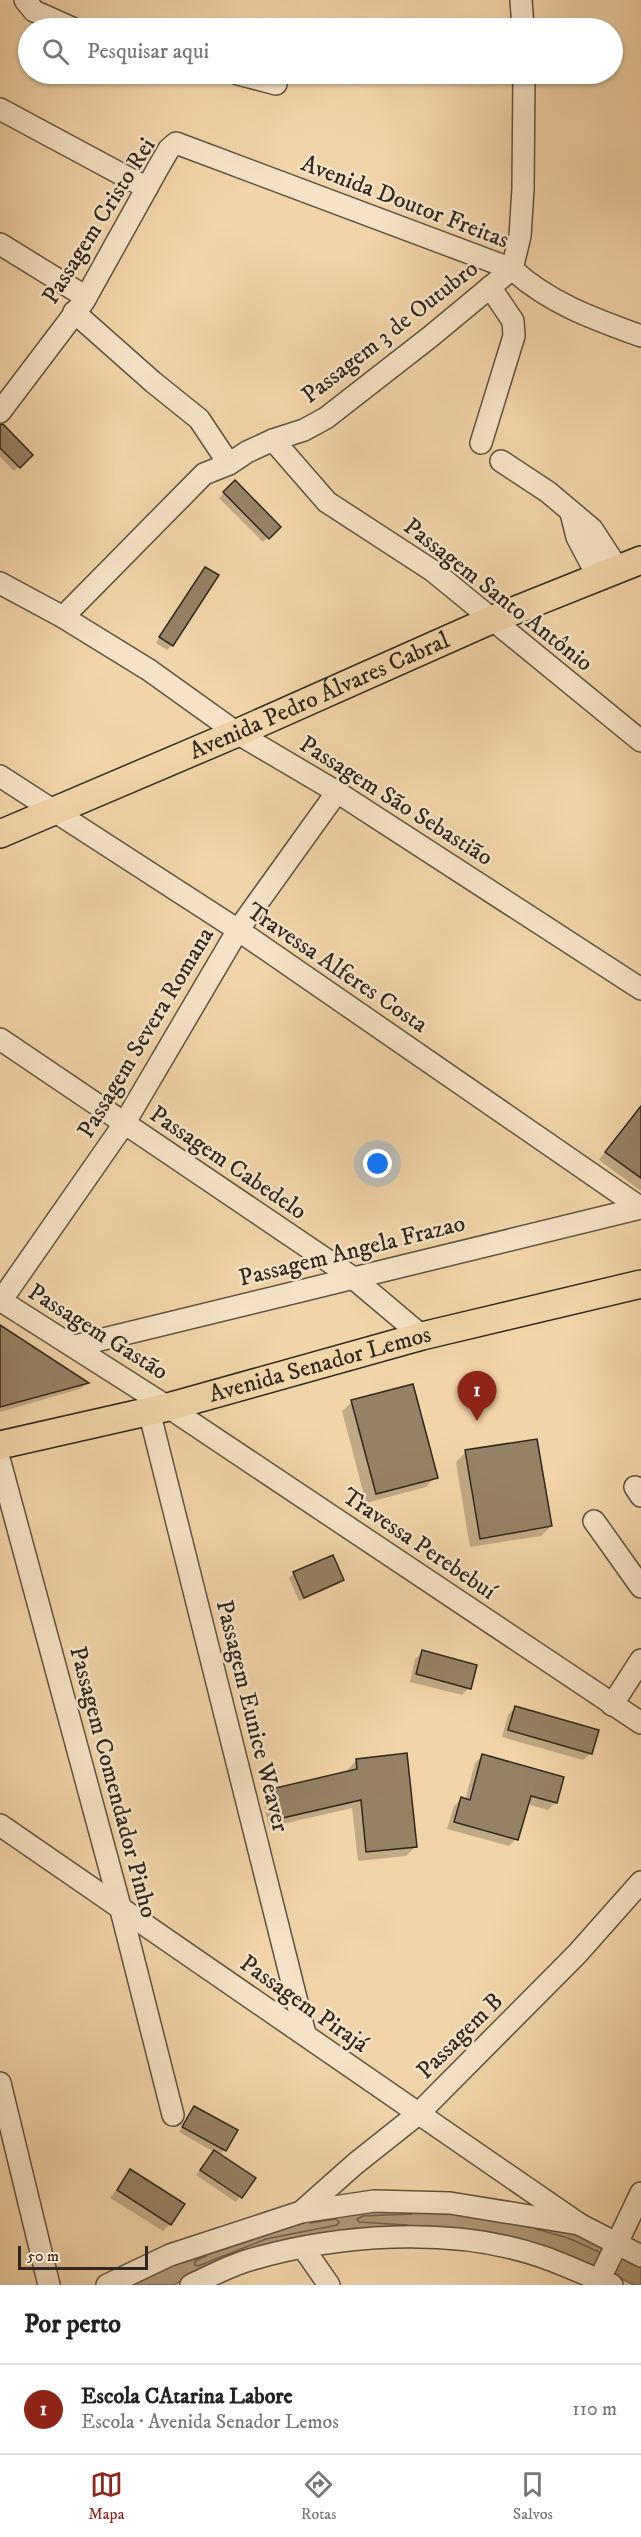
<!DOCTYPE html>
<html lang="pt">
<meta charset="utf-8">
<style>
:root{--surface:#fff;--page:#f6f6f6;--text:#222;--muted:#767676;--line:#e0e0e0;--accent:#8f2418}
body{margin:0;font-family:"IM FELL DW Pica",serif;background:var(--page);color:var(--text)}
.scale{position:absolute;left:18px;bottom:15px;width:130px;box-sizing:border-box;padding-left:6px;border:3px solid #31271c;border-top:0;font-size:16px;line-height:21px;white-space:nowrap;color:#31271c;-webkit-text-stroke:4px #f6e3c7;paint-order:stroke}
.you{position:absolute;left:378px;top:1164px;width:21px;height:21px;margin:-15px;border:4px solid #fff;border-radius:50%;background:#1a73e8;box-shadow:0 0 0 9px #1a73e833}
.badge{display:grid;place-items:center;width:39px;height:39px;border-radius:50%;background:var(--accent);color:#fff;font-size:20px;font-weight:700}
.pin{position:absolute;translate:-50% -50px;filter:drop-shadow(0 2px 3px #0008)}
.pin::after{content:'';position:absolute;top:32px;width:21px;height:18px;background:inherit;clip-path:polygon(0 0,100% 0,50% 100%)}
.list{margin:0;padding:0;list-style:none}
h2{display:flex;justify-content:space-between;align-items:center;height:78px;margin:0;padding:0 24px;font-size:26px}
h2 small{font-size:20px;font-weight:400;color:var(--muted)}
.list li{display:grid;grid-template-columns:39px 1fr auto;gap:18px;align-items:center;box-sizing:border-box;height:90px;padding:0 24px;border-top:2px solid var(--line)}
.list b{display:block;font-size:22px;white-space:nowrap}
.list p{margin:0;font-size:20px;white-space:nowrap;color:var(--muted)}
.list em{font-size:20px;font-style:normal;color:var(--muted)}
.icon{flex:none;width:33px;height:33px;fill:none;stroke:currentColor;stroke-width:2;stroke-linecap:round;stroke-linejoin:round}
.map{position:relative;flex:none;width:641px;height:2285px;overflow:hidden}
.search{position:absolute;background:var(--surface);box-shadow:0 2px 4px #0004;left:18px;right:18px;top:18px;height:66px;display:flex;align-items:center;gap:15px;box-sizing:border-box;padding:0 21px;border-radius:33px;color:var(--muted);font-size:22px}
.sheet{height:168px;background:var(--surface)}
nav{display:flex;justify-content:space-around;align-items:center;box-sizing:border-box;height:84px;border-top:2px solid var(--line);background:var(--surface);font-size:16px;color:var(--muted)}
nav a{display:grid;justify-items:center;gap:3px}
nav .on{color:var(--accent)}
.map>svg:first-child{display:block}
.water{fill:#b09979;stroke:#7d6b54;stroke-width:1.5}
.shadow{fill:#0003}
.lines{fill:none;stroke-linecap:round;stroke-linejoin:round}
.shore{stroke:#70604a;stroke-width:1.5}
.building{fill:#958165;stroke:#31271c;stroke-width:1.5}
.minor-casing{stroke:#61523f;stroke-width:24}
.major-casing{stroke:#31271c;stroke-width:30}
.minor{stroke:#f6e3c7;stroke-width:21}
.major{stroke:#f1d4a9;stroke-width:27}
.labels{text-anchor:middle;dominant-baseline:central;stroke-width:5;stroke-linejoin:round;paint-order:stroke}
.street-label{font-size:24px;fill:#31271c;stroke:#f6e3c7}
</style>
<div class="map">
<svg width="641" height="2285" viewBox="0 0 641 2285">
<rect width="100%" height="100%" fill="#f1d4a9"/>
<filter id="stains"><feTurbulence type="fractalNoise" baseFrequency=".00333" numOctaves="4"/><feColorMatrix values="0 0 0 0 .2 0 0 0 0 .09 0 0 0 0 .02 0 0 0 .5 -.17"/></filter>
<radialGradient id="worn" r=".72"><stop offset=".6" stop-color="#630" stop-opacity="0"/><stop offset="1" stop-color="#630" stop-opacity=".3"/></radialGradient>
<path class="water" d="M433,2207L571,2233L641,2265V2285H634L602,2269L489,2236L354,2228L268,2245L188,2277L174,2285H130L245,2231L362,2210Z"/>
<g class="shadow">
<path d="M0,433L31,455L14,471L0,457Z"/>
<path d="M235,482L279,527L263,542L219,498Z"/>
<path d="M205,569L172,645L167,650L156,643Z"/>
<path d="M641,1106V1191L599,1160Z"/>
<path d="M0,1334L87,1383L80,1389L0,1412Z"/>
<path d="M352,1402L436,1477L426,1487L366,1503L342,1411Z"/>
<path d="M466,1452L551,1526L541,1536L470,1547L456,1462Z"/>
<path d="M333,1557L343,1580L338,1584L299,1601L289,1578L294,1573Z"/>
<path d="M423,1652L469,1688L462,1695L410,1682L415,1659Z"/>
<path d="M515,1708L591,1753L583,1760L502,1737L508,1715Z"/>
<path d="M482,1756L556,1802L548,1810L527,1804L516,1839L509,1846L447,1829L454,1806L461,1799L465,1800L475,1763Z"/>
<path d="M357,1760L415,1847L406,1856L358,1861L352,1808L269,1827L263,1800L272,1791L348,1773V1769Z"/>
<path d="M195,2108L236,2131L220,2156L254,2178L236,2202L196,2175L214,2152L179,2132Z"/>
<path d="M131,2171L170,2224L163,2231L110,2198Z"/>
</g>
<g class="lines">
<g class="shore">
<path d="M407,2225L359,2222L357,2219L363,2216L412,2214"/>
<path d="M536,2229L568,2238L599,2252"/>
<path d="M206,2256L195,2261V2265L198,2266L266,2239L337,2225L339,2222L336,2219L310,2223"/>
</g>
</g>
<g class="building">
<path d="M3,424L33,455L20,468L0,448V425Z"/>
<path d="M235,480L281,527L269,539L223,492Z"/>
<path d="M205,567L219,575L173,646L159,637Z"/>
<path d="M641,1106V1178L605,1152Z"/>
<path d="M0,1325L89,1383L0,1407Z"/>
<path d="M413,1384L438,1478L376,1494L351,1400Z"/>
<path d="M537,1439L552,1526L480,1539L465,1450Z"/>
<path d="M333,1555L344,1580L304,1598L293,1572Z"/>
<path d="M422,1650L477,1665L471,1689L416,1674Z"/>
<path d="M515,1706L599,1730L592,1754L508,1730Z"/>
<path d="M407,1753L417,1847L366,1852L361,1800L278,1819L271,1789L357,1769L356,1759Z"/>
<path d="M482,1754L564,1777L557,1803L531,1796L518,1840L454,1822L461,1797L470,1800Z"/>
<path d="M194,2106L238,2130L226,2151L182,2127Z"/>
<path d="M214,2150L256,2178L242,2198L200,2170Z"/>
<path d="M130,2169L185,2204L171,2225L117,2190Z"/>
</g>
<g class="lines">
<g class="minor-casing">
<g id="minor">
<path d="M25,0L34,11L72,28"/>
<path d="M521,0L523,28"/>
<path d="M238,74L276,84"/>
<path d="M0,109L147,188"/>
<path d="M0,244L86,297"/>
<path d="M74,312L153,382L199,419L229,464"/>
<path d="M0,412L84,301L158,168L169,149L176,143L512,269C549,303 594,319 641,336"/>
<path d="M273,440L327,502L433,571L641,741"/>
<path d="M481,443L514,336L513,321L490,287"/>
<path d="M501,461L548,492L592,529L618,569"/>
<path d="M571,513L577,537L598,577"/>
<path d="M0,583L63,617L149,670L237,733L337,792L641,989"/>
<path d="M63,617L204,474L229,464L247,452L273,440L304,430L326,418L430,337L512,269L520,236L523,189L524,74"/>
<path d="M0,776L238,930L641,1208"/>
<path d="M0,1039L352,1277L422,1336"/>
<path d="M0,1300L168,1407L641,1723"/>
<path d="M0,1302L124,1124L238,930L337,792"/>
<path d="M75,1346L641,1208"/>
<path d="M149,1411L305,2034"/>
<path d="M0,1462L121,1910L173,2115"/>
<path d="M635,1487L641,1496"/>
<path d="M594,1521L641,1587"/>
<path d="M612,1705L641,1660"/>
<path d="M0,1825L579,2224"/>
<path d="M0,2083L49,2285"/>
<path d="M301,2212L355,2164L418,2114L577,1954L641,1882"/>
<path d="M304,2249L329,2285"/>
<path d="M107,2285L170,2255L301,2212L374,2201L450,2203L579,2224L641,2256"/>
<path d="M191,2285C209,2277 227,2267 246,2261C336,2234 450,2226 540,2256C564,2264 588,2276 612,2285"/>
<path d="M597,2285L641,2193"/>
</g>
</g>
<g class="major-casing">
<g id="major">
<path id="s1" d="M0,834L237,733L491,620L641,560"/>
<path id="s2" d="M0,1445L168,1407L422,1336L641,1284"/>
</g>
</g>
<use href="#minor" class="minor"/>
<use href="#major" class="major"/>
</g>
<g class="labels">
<g class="street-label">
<text transform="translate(405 202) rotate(21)">Avenida Doutor Freitas</text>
<text transform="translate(99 221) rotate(-58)">Passagem Cristo Rei</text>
<text transform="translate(390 332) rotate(-38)">Passagem 3 de Outubro</text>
<text transform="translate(498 595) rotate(38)">Passagem Santo Antônio</text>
<text stroke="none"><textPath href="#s1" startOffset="348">Avenida Pedro Álvares Cabral</textPath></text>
<text transform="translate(396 801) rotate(32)">Passagem São Sebastião</text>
<text transform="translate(337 968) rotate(34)">Travessa Alferes Costa</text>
<text transform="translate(146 1033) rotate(-59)">Passagem Severa Romana</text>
<text transform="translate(228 1163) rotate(34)">Passagem Cabedelo</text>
<text transform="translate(352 1251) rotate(-14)">Passagem Angela Frazao</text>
<text transform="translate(98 1332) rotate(32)">Passagem Gastão</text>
<text stroke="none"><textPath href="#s2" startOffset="330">Avenida Senador Lemos</textPath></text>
<text transform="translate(419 1544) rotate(34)">Travessa Perebebuí</text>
<text transform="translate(252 1716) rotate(76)">Passagem Eunice Weaver</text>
<text transform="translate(113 1782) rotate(75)">Passagem Comendador Pinho</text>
<text transform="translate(304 2004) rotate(35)">Passagem Pirajá</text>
<text transform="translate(460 2036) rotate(-45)">Passagem B</text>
</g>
</g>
<rect width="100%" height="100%" filter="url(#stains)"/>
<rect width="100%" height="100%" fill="url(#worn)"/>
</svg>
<div class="scale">50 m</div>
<div class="you"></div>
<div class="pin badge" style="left:477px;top:1421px">1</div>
<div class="search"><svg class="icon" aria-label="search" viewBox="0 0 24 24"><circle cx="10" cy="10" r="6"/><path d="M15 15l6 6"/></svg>Pesquisar aqui</div>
</div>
<section class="sheet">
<h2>Por perto<small></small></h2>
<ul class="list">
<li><span class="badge">1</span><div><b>Escola CAtarina Labore</b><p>Escola · Avenida Senador Lemos</p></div><em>110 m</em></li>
</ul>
</section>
<nav>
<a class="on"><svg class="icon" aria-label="map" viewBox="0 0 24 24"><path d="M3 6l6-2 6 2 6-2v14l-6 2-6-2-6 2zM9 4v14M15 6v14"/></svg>Mapa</a>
<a><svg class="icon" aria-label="directions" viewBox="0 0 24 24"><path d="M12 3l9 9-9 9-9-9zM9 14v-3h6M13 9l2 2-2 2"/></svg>Rotas</a>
<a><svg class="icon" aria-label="saved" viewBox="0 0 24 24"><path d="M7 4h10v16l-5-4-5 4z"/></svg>Salvos</a>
</nav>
